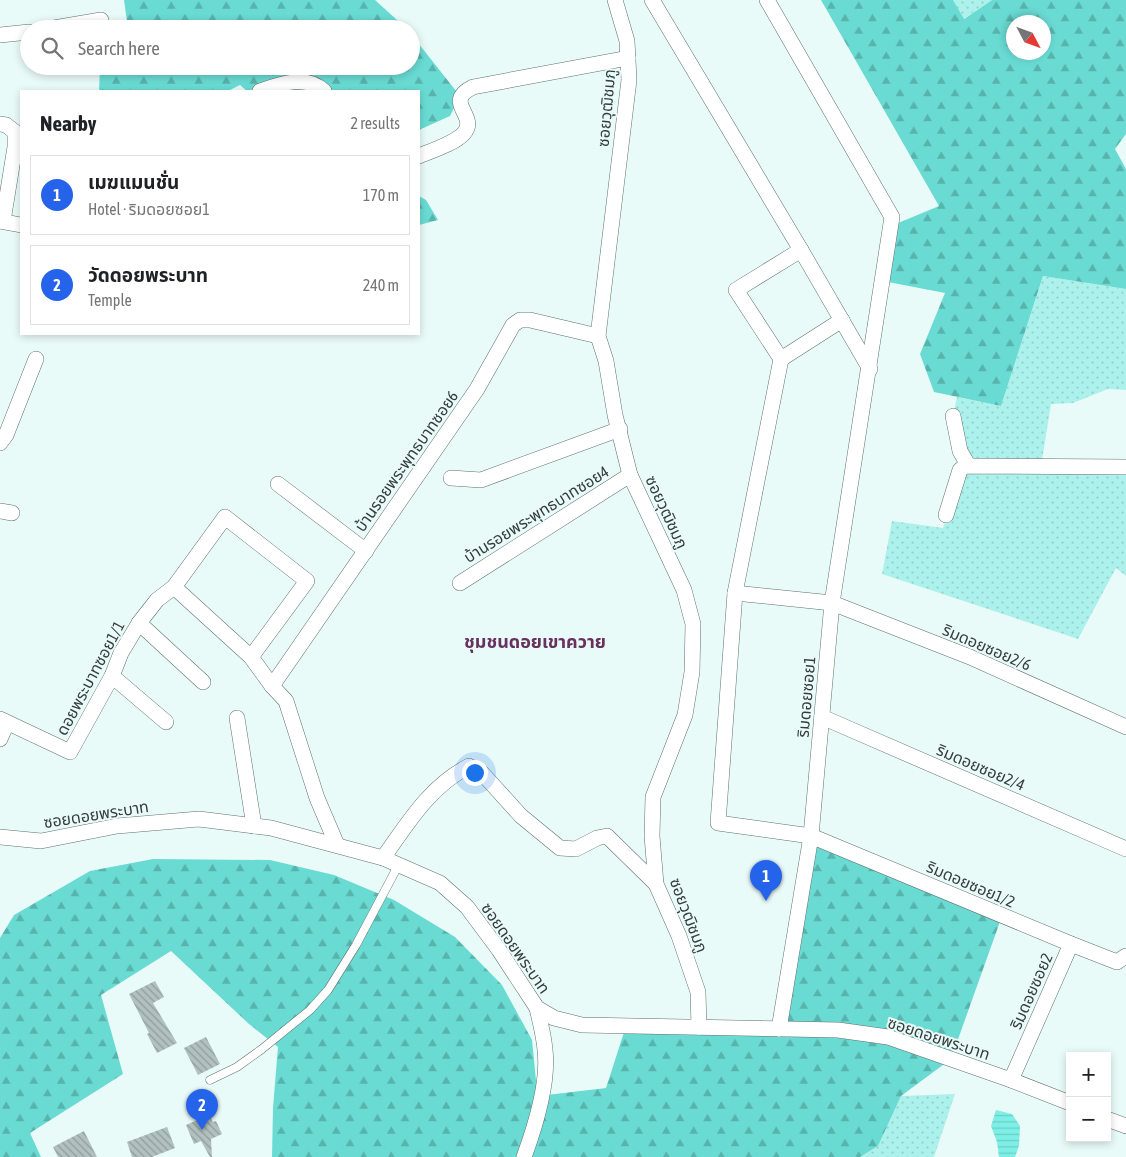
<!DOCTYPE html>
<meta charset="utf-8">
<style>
:root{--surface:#fff;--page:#f2f2f2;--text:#202124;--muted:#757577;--line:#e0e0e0;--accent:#2563eb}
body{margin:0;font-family:"Asap Condensed","Noto Sans Thai",sans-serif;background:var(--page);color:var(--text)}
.controls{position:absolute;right:15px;bottom:15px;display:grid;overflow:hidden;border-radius:0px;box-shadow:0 2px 8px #0003}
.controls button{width:45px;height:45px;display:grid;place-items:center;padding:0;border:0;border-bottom:1px solid var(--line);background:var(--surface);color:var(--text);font:25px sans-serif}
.compass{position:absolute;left:1006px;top:15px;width:45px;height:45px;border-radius:50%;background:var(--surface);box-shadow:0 2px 8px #0003;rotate:131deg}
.you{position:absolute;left:474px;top:772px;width:18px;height:18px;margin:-12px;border:4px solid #fff;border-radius:50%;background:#1a73e8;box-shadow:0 0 0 8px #1a73e833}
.badge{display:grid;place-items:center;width:32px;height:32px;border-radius:50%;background:var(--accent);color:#fff;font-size:16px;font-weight:700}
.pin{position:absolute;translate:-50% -41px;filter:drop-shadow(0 1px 2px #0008)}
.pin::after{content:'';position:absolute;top:26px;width:18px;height:15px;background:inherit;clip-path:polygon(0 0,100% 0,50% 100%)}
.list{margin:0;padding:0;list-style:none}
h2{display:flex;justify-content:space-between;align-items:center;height:65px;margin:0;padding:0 20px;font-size:21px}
h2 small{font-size:16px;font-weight:400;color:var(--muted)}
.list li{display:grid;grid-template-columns:32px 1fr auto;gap:15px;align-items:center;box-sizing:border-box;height:80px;margin:0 10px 10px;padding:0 10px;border:1px solid var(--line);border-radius:0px}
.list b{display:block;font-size:19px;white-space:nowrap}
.list p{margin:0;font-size:16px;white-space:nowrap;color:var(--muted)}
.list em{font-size:16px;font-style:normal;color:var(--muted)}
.icon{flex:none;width:28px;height:28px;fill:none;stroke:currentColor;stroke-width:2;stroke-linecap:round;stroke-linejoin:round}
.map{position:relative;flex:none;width:1126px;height:1157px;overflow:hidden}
.search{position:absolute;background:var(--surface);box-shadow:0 2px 8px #0003;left:20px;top:20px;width:400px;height:55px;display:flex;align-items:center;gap:12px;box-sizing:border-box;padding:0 18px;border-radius:28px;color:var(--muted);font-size:19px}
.panel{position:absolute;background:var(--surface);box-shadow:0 2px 8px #0003;left:20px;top:90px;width:400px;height:245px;border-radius:0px}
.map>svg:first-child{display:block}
.grass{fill:url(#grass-dots)}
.forest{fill:url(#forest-firs);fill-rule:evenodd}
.water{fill:url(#water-rules)}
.building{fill:url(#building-back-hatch)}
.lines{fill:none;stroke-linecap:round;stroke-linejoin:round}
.service-casing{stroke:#60706e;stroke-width:9}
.minor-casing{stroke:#60706e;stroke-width:16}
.service{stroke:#fff;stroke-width:8}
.minor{stroke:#fff;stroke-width:15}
.labels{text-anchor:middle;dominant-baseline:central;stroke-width:4;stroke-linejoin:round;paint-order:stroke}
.street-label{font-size:16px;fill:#353c3b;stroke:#e9fbf9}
.neighbourhood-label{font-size:18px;font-weight:bold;fill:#68315e;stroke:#e9fbf9}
</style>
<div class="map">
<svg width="1126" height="1157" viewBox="0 0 1126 1157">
<defs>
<pattern id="grass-dots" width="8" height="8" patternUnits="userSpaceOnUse" patternTransform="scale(1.25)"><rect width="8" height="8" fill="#acf1eb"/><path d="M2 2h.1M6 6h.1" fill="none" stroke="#95d0ca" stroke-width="1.8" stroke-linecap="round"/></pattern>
<pattern id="forest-firs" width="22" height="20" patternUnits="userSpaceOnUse" patternTransform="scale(1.25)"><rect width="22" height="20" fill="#69dbd3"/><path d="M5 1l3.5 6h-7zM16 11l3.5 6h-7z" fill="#57b3ac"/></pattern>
<pattern id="water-rules" width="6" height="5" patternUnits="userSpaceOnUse" patternTransform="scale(1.25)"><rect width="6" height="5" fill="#7defe6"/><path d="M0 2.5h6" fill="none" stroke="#6dcec6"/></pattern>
<pattern id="building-back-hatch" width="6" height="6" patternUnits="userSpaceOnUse" patternTransform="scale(1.25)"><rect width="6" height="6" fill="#b0c1bf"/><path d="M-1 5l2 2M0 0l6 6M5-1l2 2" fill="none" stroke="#909e9c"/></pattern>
</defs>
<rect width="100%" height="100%" fill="#e9fbf9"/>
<g class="grass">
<path d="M953,0H992L963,19Z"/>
<path d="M1043,276L1126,289V390L1108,389L1073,403L1051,404L1041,466L968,465L953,416L957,397L1001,406Z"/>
<path d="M963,472L1126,473V576L1116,568L1078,639L882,574L892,521L943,528Z"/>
<path d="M955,1094L934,1157H860L878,1146L901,1096Z"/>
</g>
<g class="forest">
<path d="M124,0H375L407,29H128Z"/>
<path d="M821,0H953L964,19L992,0H1126V134L1115,149L1126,169V289L1043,276L1001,406L934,392L920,354L945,293L883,281L891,226L939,206ZM1014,22H1044V52H1014Z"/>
<path d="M411,34L460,96L450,116L419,130V91H247L240,85L228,91H99L100,66H411Z"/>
<path d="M419,196L426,200L438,220L419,225Z"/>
<path d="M811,836L1002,916L951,1059L901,1096L878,1146L860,1157H526L547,1095L606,1088L626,1026L779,1029Z"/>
<path d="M153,859L270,860L334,875L394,900L455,937L502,985L532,1040L539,1111L526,1157H272L273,1108L278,1047L249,1024L171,951L101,995L123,1074L30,1133L41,1157H0V938L14,915L90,871Z"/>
</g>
<path class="water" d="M996,1110L1012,1114L1020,1126L1019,1146L1015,1157H999L997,1142L991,1126Z"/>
<g class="building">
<path d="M155,981L164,997L153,1003L177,1043L157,1053L147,1034L149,1033L129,994Z"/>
<path d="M206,1037L220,1064L198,1075L184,1048Z"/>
<path d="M209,1115L213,1122L216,1121L222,1134L211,1139L212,1157H210L201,1141L194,1144L186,1125Z"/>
<path d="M167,1127L175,1148L152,1157H132L127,1142Z"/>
<path d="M84,1131L97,1157H58L53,1147Z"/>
</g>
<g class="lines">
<g class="service-casing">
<path id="service" d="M210,1080L237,1067L262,1049L310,1010L328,990L356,945L399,864"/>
</g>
<g class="minor-casing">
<g id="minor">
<path d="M615,0L627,41L629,80L598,336L606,361L615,415L630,475L684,590L693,624L692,672L685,715L653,797L652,836L656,884L679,936L698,992L699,1027"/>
<path d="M652,0L801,250L870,369"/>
<path d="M767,0L892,217L832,603L811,836L779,1029"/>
<path d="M48,29L101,20"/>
<path d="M0,35L29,32"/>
<path d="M260,91C280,84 306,74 324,91"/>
<path d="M0,124L6,125L15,132V147L3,221"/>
<path d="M419,156C431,151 456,143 464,133C479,116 442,102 473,87L628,58"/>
<path d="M0,221L21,225"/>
<path d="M801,250L736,290L781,359L735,593L718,823L811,836L1071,944L1117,962L1126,956"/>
<path d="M781,359L842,320"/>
<path d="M953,416L960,451L968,465"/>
<path d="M0,443L6,435L36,359"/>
<path d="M451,478L481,480L620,429"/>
<path d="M278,484L366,551"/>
<path d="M0,511L12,513"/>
<path d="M946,515L960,470L965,466L1126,467"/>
<path d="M460,583L630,475"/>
<path d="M174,587L251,657L272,686L286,701L317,798L337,845"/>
<path d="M735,593L832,603L970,657L1126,727"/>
<path d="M139,623L203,682"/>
<path d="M112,676L166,722"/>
<path d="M272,686L477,389L513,325L520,320H530L598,336"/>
<path d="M822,717L1126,849"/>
<path d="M237,718L254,826"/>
<path d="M0,719L70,752L112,676L121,653L139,623L157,600L174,587L225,517L307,581L251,657"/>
<path d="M0,739L7,723"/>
<path d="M0,837L41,841L117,826L199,819L271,828L383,858L440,883L467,907L499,950L537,1008L554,1018L582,1025L838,1030L888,1037L1011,1080L1070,1103"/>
<path d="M383,858C408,823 429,787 469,766L482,773L521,816L560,848L576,849L597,838L607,836L656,884"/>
<path d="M1011,1080L1071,944"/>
<path d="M1107,1119L1126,1126"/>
<path d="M524,1157C535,1127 549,1082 545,1050C544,1036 540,1022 537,1008"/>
</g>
</g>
<use href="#service" class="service"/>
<use href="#minor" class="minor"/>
</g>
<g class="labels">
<g class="street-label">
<text transform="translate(606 108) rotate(-85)">ซอยวุฒิชมภู</text>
<text transform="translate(406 461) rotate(-55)">บ้านรอยพระพุทธบาทซอย6</text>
<text transform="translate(667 512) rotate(65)">ซอยวุฒิชมภู</text>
<text transform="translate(536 514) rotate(-32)">บ้านรอยพระพุทธบาทซอย4</text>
<text transform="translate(987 647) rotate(23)">ริมดอยซอย2/6</text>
<text transform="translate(90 678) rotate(-62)">ดอยพระบาทซอย1/1</text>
<text transform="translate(806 697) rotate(-85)">ริมดอยซอย1</text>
<text transform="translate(981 767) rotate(23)">ริมดอยซอย2/4</text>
<text transform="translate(96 814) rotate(-9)">ซอยดอยพระบาท</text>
<text transform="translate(971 884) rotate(23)">ริมดอยซอย1/2</text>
<text transform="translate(689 915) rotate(69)">ซอยวุฒิชมภู</text>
<text transform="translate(516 948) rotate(55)">ซอยดอยพระบาท</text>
<text transform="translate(1031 991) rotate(-66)">ริมดอยซอย2</text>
<text transform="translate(939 1038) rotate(18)">ซอยดอยพระบาท</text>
</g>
<g class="neighbourhood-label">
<text x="535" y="641">ชุมชนดอยเขาควาย</text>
</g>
</g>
</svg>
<div class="controls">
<button>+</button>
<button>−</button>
</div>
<svg class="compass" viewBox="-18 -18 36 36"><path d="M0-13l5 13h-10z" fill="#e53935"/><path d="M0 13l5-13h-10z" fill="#757577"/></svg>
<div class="you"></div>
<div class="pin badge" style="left:766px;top:901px">1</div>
<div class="pin badge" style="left:202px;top:1130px">2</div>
<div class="search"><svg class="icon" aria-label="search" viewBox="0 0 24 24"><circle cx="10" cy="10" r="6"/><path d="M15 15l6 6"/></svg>Search here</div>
<section class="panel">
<h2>Nearby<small>2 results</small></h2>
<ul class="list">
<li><span class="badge">1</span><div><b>เมฆแมนชั่น</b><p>Hotel · ริมดอยซอย1</p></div><em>170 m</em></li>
<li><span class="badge">2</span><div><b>วัดดอยพระบาท</b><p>Temple</p></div><em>240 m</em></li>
</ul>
</section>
</div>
